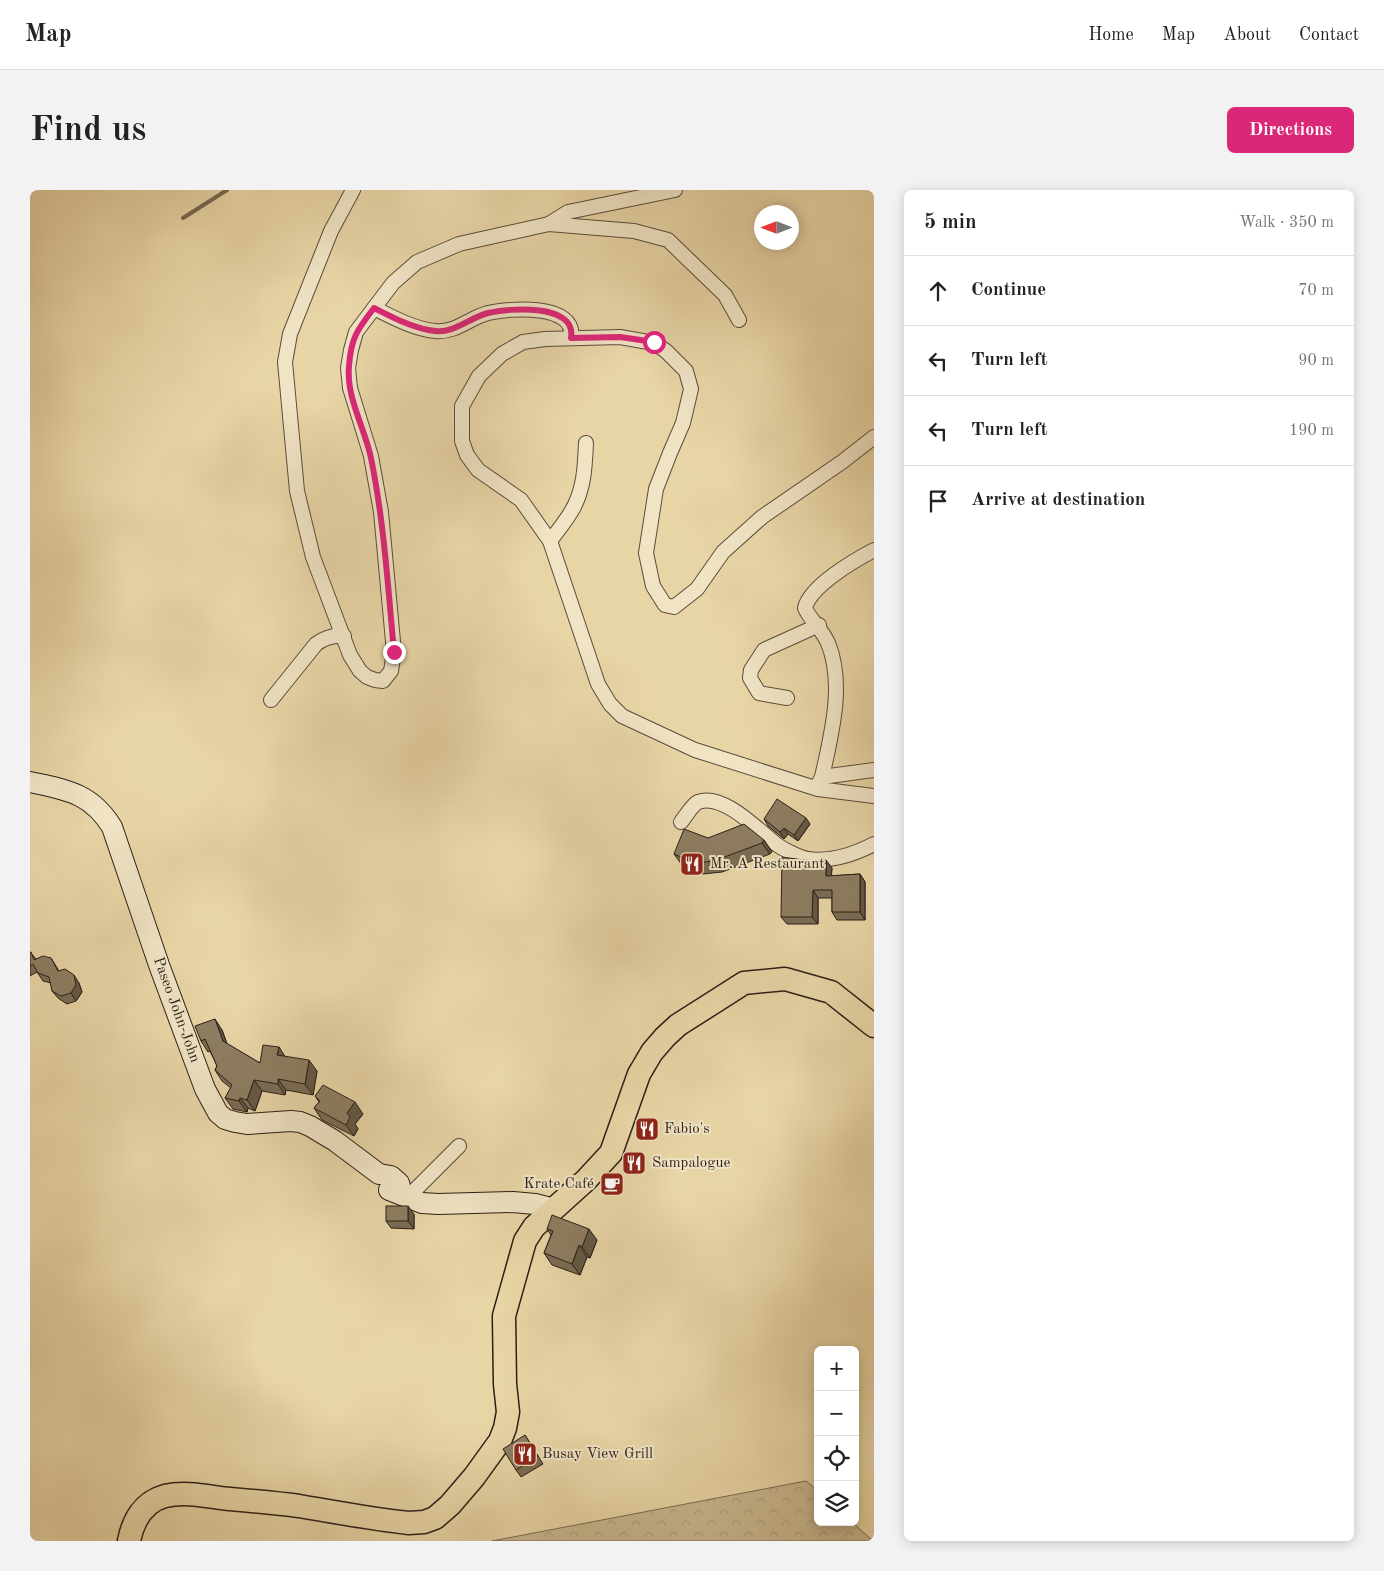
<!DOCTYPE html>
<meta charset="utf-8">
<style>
:root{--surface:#fff;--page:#f2f2f2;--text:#222;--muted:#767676;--line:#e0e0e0;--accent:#db2777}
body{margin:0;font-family:"Old Standard TT",serif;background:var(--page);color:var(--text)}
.controls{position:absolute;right:15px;bottom:15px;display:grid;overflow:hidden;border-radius:8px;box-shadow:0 2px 12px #0003}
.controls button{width:45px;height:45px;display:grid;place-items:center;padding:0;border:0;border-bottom:1px solid var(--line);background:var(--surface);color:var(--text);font:25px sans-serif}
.compass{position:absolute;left:724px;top:15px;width:45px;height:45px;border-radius:50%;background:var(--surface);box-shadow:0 2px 12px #0003;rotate:270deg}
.stop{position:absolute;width:15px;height:15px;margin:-11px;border:4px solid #db2777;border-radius:50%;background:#fff}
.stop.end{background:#db2777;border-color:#fff;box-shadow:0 1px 5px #0008}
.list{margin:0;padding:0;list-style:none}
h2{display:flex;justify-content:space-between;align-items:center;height:65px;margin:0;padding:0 20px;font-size:21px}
h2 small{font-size:16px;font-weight:400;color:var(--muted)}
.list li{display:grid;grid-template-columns:32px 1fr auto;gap:15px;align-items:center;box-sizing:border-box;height:70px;padding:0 20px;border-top:1px solid var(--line)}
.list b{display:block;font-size:19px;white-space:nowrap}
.list em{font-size:16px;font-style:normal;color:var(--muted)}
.icon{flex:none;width:28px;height:28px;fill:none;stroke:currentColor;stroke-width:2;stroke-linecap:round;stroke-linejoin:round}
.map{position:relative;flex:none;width:844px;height:1351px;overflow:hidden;border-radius:8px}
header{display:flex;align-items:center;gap:30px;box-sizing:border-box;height:70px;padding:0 25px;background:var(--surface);border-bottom:1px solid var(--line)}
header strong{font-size:24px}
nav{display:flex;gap:28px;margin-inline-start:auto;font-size:18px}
.intro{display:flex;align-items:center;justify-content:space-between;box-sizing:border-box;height:120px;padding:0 30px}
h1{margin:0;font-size:35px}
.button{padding:12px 22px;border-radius:8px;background:var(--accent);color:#fff;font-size:18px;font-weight:700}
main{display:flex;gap:30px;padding:0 30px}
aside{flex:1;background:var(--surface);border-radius:8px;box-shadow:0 2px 12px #0003}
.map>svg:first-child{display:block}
.forest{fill:url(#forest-crowns);stroke:#7a6a53}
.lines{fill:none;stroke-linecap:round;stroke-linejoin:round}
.stream{stroke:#766750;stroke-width:4}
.street-casing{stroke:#5a4c3c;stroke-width:16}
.secondary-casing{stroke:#2b1e18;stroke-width:22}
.primary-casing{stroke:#2b1e18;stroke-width:25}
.street{stroke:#f0e4c5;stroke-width:14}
.secondary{stroke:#f0e4c5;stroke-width:20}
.primary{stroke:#e8d5a6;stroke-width:22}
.wall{fill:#796c54;stroke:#2b1e18}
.shaded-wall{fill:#635845;stroke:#2b1e18}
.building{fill:#8d7d62;stroke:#2b1e18}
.route{stroke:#db2777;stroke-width:6}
.labels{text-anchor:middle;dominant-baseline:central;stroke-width:4;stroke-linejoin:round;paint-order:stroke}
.poi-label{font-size:15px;fill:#2b1e18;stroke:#f0e4c5;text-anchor:start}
.street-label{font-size:15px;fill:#2b1e18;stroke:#f0e4c5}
</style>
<header>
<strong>Map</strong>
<nav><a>Home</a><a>Map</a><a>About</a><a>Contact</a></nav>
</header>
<div class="intro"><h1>Find us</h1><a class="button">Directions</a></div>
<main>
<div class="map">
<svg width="844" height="1351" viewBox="0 0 844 1351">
<defs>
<pattern id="forest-crowns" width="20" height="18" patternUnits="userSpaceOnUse" patternTransform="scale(1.25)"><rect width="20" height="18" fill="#c8b68e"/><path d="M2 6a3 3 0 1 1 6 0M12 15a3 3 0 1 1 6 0" fill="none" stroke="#ac9c7a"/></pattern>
</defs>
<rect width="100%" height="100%" fill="#e8d5a6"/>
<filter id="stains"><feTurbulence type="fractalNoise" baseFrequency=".004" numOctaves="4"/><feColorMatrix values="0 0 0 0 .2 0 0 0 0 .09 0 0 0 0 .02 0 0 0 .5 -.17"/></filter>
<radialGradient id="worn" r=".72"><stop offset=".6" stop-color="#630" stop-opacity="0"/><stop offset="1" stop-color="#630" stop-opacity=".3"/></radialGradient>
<path class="forest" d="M776,1291L788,1301V1332H822L843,1351H462Z"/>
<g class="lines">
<path class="stream" d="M153,28L197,0"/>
<g class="street-casing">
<g id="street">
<path d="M323,0L301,41L260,144L255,172L267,301L283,367L320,465L330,481L337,487L345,490L353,491L361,481L364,462L351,322L341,266L320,198L318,178L321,160L326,142L363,93L387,72L429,54L519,34L604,41L638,50L695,105L709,130"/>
<path d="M519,34L538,22L645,0"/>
<path d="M344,118C362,127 384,139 405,141C426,143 439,128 458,123C479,118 547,113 541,148"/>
<path d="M844,247L812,272L732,327L693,362L667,399L644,417L635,415L623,396L616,363L626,299L640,263L653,233L661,199L656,181L636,161L624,153L590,147L515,149L493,152L472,164L449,186L432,216V251L437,265L448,280L491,310L520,351L568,494L580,514L592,526L665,560L788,599L844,606"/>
<path d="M520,351C527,342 535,332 541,322C554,301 555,277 556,253"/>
<path d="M757,508L729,503L720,488L721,480L734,460L789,435"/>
<path d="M241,510L286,454C294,448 304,445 314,446"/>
<path d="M792,587C801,546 815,494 798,453C792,439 780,430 775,418C780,396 825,370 844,360"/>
<path d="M789,593L792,587L844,580"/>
<path d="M651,632C656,626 662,615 668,612C693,602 729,641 746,654C754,660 769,667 778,669C802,672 823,665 844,654"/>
<path d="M378,1007L429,956"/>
</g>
</g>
<g class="secondary-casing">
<g id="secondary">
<path d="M0,592C37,600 61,603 82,637L129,775L175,899L188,923L195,929L205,932L217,934L261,931L270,932L280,936L305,951L349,984L361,986L369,993L372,1004"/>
<path d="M359,1000L392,1013L408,1014L483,1012L505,1014L524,1019"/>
</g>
</g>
<g class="primary-casing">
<path id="primary" d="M99,1351C103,1331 113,1312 135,1306C156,1301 180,1307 200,1309C223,1311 246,1313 269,1316C305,1322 342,1329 379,1333L394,1332L405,1328L420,1315L444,1287L470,1251L475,1238L478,1222L475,1194L474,1126L495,1051L504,1037L556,990L581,963L609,884L622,862L635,847L648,835L714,793L755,789L801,802L844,836"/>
</g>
<use href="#street" class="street"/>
<use href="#secondary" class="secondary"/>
<use href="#primary" class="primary"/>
</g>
<g class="wall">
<path d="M734,629L780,634L768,651L758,644L754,649L738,636Z"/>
<path d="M678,648L734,650L742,662L740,664L692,682L673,684L652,675L644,664Z"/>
<path d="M802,678L801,686L830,684L835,692V730H807L802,722V708H788V734H757L751,727Z"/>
<path d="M0,762L6,769L21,768L29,781L49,793L52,802L46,811L37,814L28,808L22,801L21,793L13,791L7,782L0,786Z"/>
<path d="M192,840L197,854L230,873L249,857L254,866L287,881L283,905L256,900L255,905L232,901L225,921L218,918L217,922L203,919L195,908L201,898L192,891L185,880L187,876L180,861L178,862L171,851Z"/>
<path d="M285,906L333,924L325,934L328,939L324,946L292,930L284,918L289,912Z"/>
<path d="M384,1024V1039L361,1038L356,1031Z"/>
<path d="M517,1039L567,1050L560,1068L557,1067L550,1085L522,1075L514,1063L521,1045Z"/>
<path d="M495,1245L513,1274L491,1287L486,1280Z"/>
</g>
<g class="shaded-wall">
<path d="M776,628L780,634L768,651L764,645Z"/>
<path d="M754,638L758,644L754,649L750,642Z"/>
<path d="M734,650L742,662L740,664L732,653Z"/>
<path d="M796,670L802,678L801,694L796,686Z"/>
<path d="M830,684L835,692V730L830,722Z"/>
<path d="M783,700L788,708V734L782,727Z"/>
<path d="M44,785L49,793L52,802L46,811L41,803Z"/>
<path d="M185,829L192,840L200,862L193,851Z"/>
<path d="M249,857L256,868L247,865Z"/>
<path d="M279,870L287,881L283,905L275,894Z"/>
<path d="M248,889L256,900L255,905L248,894Z"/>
<path d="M224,890L232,901L225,921L217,910Z"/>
<path d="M210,908L218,918L217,922L209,911Z"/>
<path d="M325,912L333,924L325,934L328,939L324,946L316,935L317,923Z"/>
<path d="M378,1016L384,1024V1039L378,1031Z"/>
<path d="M559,1039L567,1050L560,1068L552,1057Z"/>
<path d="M549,1055L557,1067L550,1085L542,1074Z"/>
</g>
<g class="building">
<path d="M747,609L776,628L764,645L754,638L750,642L734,629Z"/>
<path d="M714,634L734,650L732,653L684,671L665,673L644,664L654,639L678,648Z"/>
<path d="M752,667L781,671L796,670V686L830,684V722H802V700H783L782,727H751Z"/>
<path d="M0,762H1L4,770L13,766L21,768L28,781L35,779L44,785L46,795L41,803L31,806L22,801L19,787L8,783L3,774L0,776Z"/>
<path d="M185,829L193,851L230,873L233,855L249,857L247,865L279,870L275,894L248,889V894L224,890L217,910L210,908L209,911L195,908L202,895L185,880L187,876L175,849L171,851L165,836Z"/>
<path d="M293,895L325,912L317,923L320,927L316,935L284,918L290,911L285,906Z"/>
<rect x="356" y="1016" width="22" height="15"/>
<path d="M522,1025L559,1039L552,1057L549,1055L542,1074L514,1063L523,1041L517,1039Z"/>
<path d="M495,1245L508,1266L486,1280L473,1259Z"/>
</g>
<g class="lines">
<path class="route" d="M364,462C358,397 354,332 341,268C335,238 316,208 319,176C321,148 327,140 344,118C362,127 384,139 405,141C425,143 439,128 458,123C479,118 547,113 541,148L590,147L624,152"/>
</g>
<defs>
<g id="restaurant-square" transform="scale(1.25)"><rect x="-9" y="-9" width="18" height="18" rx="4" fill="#8f2418" stroke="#f0e4c5"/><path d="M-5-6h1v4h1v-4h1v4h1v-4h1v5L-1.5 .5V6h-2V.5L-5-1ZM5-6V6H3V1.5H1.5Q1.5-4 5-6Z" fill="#fff"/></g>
<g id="cafe-square" transform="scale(1.25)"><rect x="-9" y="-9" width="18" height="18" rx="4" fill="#8f2418" stroke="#f0e4c5"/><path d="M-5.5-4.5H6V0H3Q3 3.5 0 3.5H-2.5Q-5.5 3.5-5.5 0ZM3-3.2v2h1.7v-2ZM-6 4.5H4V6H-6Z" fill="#fff"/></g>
</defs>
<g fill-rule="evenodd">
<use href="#restaurant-square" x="662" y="674"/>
<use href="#restaurant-square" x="617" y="939"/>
<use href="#restaurant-square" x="604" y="973"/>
<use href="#cafe-square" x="582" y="994"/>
<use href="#restaurant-square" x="495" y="1264"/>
</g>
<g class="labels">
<g class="poi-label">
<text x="680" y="674">Mr. A Restaurant</text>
<text x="634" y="939">Fabio's</text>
<text x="622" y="973">Sampalogue</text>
<text x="564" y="994" text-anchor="end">Krate Café</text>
<text x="512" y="1264">Busay View Grill</text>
</g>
<g class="street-label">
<text transform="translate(146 820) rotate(70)">Paseo John-John</text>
</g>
</g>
<rect width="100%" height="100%" filter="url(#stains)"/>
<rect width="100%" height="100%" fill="url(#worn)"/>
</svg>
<div class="controls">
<button>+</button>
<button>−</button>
<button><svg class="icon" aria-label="locate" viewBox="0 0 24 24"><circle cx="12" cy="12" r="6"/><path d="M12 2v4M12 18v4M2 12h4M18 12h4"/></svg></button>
<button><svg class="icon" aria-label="layers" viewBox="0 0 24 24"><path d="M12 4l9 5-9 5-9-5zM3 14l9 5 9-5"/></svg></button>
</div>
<svg class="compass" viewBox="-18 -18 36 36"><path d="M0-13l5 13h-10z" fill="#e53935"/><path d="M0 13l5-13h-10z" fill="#767676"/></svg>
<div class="stop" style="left:624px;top:152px"></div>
<div class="stop end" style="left:364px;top:462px"></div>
</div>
<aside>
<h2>5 min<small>Walk · 350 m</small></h2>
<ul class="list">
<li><svg class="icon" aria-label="ahead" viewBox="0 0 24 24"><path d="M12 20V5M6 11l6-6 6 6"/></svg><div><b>Continue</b></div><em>70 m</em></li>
<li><svg class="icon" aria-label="left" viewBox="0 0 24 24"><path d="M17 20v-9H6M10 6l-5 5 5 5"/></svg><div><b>Turn left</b></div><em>90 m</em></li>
<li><svg class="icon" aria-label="left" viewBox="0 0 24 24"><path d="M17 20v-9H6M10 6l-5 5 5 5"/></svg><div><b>Turn left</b></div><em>190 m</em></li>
<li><svg class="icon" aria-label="arrive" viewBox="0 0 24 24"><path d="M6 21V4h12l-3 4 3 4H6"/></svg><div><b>Arrive at destination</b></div></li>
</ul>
</aside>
</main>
